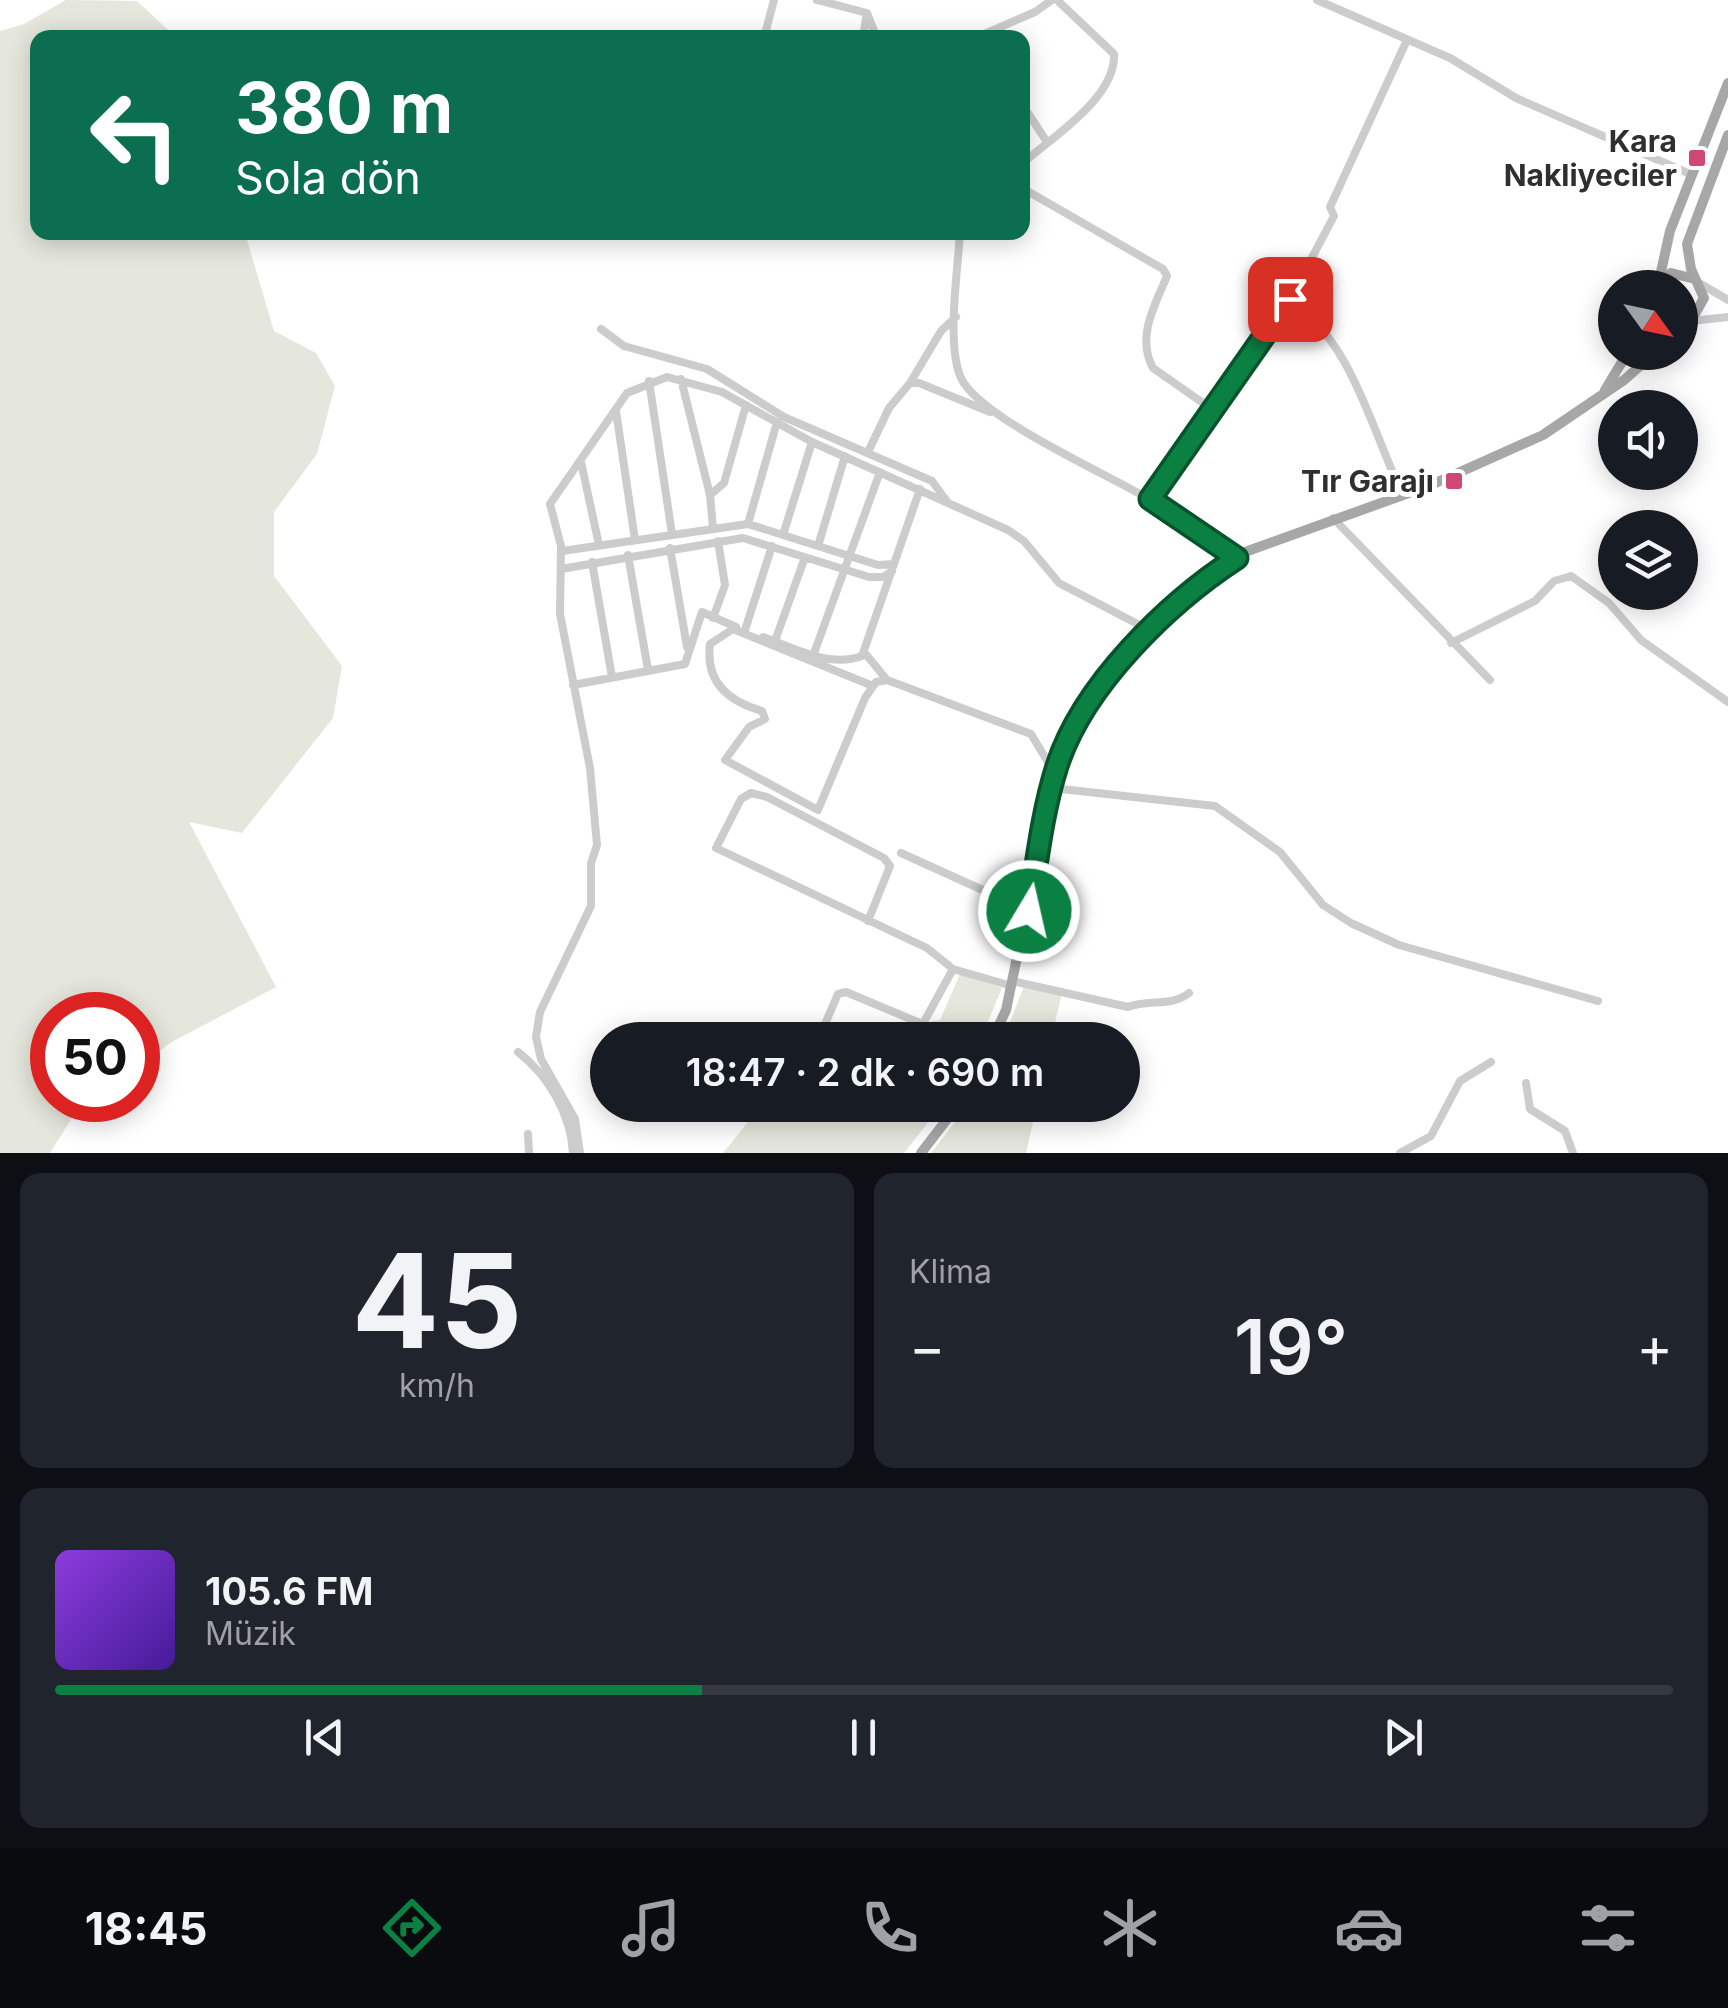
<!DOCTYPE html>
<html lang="tr">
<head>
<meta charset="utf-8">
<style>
	:root { --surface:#171b24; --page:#20242c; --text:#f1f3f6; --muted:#9ea1a6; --line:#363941; --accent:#0b8043 }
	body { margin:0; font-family:Inter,sans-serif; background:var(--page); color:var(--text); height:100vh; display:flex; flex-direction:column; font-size:38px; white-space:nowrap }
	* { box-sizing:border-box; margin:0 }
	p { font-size:32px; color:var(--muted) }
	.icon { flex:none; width:55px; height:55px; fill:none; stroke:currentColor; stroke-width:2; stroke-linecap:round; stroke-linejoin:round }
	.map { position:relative; height:1153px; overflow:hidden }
	.sheet { display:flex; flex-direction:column; gap:20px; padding:20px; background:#0d0f14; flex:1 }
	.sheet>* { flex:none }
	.top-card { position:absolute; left:30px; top:30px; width:1000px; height:210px; border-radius:20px; box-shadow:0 5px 25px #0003; background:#0b6e4f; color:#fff; overflow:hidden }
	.needle { width:65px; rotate:123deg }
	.buttons { position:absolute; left:1598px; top:270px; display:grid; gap:20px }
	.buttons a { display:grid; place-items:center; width:100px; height:100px; border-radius:50%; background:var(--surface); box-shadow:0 5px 25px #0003; font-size:50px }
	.speed { position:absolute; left:30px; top:992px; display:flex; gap:20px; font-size:50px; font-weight:700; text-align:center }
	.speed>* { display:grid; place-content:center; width:130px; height:130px; border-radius:50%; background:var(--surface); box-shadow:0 5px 25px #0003; line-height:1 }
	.speed .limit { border:15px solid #d22; background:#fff; color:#111 }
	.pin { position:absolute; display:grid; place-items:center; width:85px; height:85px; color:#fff; margin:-42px; border-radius:20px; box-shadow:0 5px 15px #0006 }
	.me { position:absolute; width:110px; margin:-55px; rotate:9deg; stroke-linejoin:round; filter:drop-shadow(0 0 8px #0008) }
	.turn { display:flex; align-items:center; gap:35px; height:210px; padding:0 40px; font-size:45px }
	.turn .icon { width:130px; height:130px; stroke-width:2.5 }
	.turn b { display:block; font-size:70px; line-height:85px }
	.big { font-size:75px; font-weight:600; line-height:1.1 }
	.sheet .widget { flex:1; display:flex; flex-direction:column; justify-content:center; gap:15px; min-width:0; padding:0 35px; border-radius:20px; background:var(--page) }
	.sheet .dial { align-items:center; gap:0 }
	.dial b { font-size:130px; line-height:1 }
	.song { display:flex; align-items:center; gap:30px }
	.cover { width:120px; height:120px; border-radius:15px; background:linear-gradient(135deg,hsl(270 70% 55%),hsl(260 70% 35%)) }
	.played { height:10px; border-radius:5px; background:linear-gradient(90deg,var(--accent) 40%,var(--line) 40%) }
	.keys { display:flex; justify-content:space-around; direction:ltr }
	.heat { display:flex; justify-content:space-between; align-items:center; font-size:55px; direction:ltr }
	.sheet .tiles { flex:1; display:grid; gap:20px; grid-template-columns:1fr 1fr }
	.widget:last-child { grid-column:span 2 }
	.trip { position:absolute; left:590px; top:1022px; width:550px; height:100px; border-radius:50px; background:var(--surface); box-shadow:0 5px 25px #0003; font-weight:600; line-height:100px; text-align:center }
	.menu { display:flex; height:160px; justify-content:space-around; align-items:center; background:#090b0e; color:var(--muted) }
	.menu .icon { width:70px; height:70px }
	.menu .active { color:var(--accent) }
	.menu b { font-size:45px; color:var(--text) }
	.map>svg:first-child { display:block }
	.green { fill:#e5e7dc }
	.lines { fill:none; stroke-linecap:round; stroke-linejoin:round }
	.minor { stroke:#ccc; stroke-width:8 }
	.major { stroke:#a7a7a7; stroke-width:10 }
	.route-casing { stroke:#07532c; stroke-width:25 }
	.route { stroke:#0b8043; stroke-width:18 }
	.poi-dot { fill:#cf4773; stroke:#fff; stroke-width:4 }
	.labels { text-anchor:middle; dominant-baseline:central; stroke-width:10; stroke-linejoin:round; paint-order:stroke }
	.poi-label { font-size:30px; font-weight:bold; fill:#2f2f2f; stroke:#fff; text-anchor:end }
</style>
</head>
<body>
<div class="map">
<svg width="1728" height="1153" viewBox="0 0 1728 1153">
	<rect width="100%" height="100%" fill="#fff"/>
	<!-- green -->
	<path class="green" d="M66 0 137 1 176 37 38 38V232L245 233 274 331 316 353 335 386 317 454 274 512V576L342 666 333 718 242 833 189 822 276 987 170 1043 138 1068V1015H52V1100H95L72 1118 50 1153H0V31L24 24Z
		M960 974 1002 988 980 1040H920L931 1021 940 1020Z
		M1025 984 1062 993 1051 1040H1003Z
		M762 1105H942L904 1153H723Z
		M968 1105H1037L1026 1153H931Z"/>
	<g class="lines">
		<!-- minor -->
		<path class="minor" d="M817 0 867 13 877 38
			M1317 0 1450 58 1516 98 1690 174
			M764 38 774 0
			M863 38 866 18
			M975 38 1035 12 1052 0
			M1022 104 1047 142
			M1022 164C1052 137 1116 98 1114 54L1057 0
			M1022 188 1163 269 1167 276C1155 305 1136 337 1153 368L1213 410
			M960 232C958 270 946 345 961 378 980 418 1105 473 1147 498 1178 516 1207 538 1237 558
			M1701 284 1728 300
			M1290 299 1334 216 1330 207 1407 40
			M1691 321 1728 317
			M601 329 624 346 707 369 784 417 932 481 946 500
			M681 379 710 495 713 528
			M649 381 672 534
			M910 383 941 331 956 317
			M616 411 635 540
			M868 452 889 408 910 383H919L990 412
			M581 462 599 545
			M710 495 724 483 746 405
			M1150 499 1290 299C1347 340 1366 410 1393 473L1401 484 1415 491
			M1333 518 1490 680
			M748 524 777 422
			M783 535 812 442
			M818 546 845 456
			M670 548 687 647
			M562 551 748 524 878 565 894 564
			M628 555 648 670
			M592 562 612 677
			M561 569 743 538 869 577H883L892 571
			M713 618 725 585 718 541
			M745 630 772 546
			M763 637C794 648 829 668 862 656L920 489
			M775 641 805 557
			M1451 643 1535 601 1554 581 1571 576 1609 603 1641 640 1728 702
			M864 652 887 680
			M813 656 880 472
			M573 685 685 664 702 612 736 627
			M873 686 733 629 710 644C705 681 727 701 762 711L765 719 749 727 725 760 818 810 865 698 876 682 887 680 1031 734 1055 774
			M1052 788 1215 806 1280 852 1323 905 1351 923 1399 945 1598 1001
			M901 853 1029 911
			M868 921 890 866 884 858 767 797 751 793 741 799 716 848 927 948 953 969 1012 986
			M1012 981 1128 1007C1149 999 1172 1007 1189 993
			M818 1040 838 994 846 992 920 1023
			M914 1040 953 969
			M518 1052C548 1075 571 1114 573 1153
			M1526 1083 1530 1109 1565 1131 1573 1153
			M528 1134 529 1153
			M580 1153 575 1119 541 1059 536 1037 540 1012 591 906V863L597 845 590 768 560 614 561 546 550 504 627 393 667 377 722 392 812 442 1008 530 1024 541 1059 583 1149 630
			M1400 1153 1431 1136 1460 1081 1491 1062"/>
		<!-- major -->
		<path class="major" d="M1659 281 1670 231 1728 83
			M1656 288 1671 273 1695 279
			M1680 325 1691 321 1704 298 1691 269 1687 244 1728 135
			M1605 390 1628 352
			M992 1040 1006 1010 1058 761 1087 708 1134 645 1199 583 1245 552 1431 485 1543 435 1624 380 1656 352
			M921 1153 958 1105"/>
	</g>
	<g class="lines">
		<defs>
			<path id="route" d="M1029 911C1037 862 1042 813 1057 766 1083 685 1168 603 1237 558L1150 499 1290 299"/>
		</defs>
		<!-- route casing -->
		<use href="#route" class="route-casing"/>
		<!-- route -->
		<use href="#route" class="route"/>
	</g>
	<!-- markers -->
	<g class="poi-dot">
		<rect x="1687" y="148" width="20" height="20" rx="5"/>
		<rect x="1444" y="471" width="20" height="20" rx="5"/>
	</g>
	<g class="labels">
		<!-- poi labels -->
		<g class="poi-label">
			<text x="1677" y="141">Kara<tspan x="1677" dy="34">Nakliyeciler</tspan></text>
			<text x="1434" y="481">Tır Garajı</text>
		</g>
	</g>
</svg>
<div class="buttons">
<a><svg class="needle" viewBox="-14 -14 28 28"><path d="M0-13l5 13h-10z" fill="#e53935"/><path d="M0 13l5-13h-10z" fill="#9ea1a6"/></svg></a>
<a><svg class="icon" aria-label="sound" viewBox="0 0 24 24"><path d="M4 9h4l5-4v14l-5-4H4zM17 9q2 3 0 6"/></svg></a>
<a><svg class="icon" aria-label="layers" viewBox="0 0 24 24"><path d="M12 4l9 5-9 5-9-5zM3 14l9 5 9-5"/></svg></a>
</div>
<div class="speed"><div class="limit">50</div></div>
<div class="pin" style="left:1290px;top:299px;background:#d93025"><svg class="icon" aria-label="arrive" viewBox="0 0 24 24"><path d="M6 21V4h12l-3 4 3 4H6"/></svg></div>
<svg class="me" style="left:1029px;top:911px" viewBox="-20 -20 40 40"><circle r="17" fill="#0b8043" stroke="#fff" stroke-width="3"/><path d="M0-11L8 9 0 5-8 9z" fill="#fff"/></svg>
<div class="trip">18:47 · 2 dk · 690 m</div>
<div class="top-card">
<div class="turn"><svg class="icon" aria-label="left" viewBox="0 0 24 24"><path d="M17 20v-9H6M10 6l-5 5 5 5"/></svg><div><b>380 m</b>Sola dön</div></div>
</div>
</div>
<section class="sheet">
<div class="tiles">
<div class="widget dial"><b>45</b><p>km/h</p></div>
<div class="widget"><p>Klima</p>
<div class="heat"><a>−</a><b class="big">19°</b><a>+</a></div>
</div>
<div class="widget">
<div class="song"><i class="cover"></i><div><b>105.6 FM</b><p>Müzik</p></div></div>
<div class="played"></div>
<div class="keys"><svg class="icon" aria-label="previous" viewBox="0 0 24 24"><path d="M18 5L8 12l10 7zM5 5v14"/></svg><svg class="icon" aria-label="pause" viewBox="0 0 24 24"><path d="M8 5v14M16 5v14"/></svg><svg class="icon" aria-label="next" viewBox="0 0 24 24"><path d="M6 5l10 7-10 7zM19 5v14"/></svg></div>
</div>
</div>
</section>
<nav class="menu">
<b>18:45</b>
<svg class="icon active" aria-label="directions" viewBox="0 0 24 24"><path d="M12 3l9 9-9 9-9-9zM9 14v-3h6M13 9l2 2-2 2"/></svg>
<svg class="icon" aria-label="music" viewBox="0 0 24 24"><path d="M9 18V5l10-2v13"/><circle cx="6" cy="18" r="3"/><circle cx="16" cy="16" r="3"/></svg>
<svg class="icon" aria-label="phone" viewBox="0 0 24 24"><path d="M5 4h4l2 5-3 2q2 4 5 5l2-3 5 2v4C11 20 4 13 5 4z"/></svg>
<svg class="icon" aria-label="climate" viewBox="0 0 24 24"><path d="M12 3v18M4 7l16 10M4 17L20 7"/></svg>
<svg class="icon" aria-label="car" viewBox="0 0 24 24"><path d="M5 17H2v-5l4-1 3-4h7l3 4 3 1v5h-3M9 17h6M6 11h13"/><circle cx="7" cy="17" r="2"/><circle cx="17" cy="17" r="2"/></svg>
<svg class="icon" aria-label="filters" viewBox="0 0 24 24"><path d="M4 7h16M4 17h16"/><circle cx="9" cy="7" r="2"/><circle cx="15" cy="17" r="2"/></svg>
</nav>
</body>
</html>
